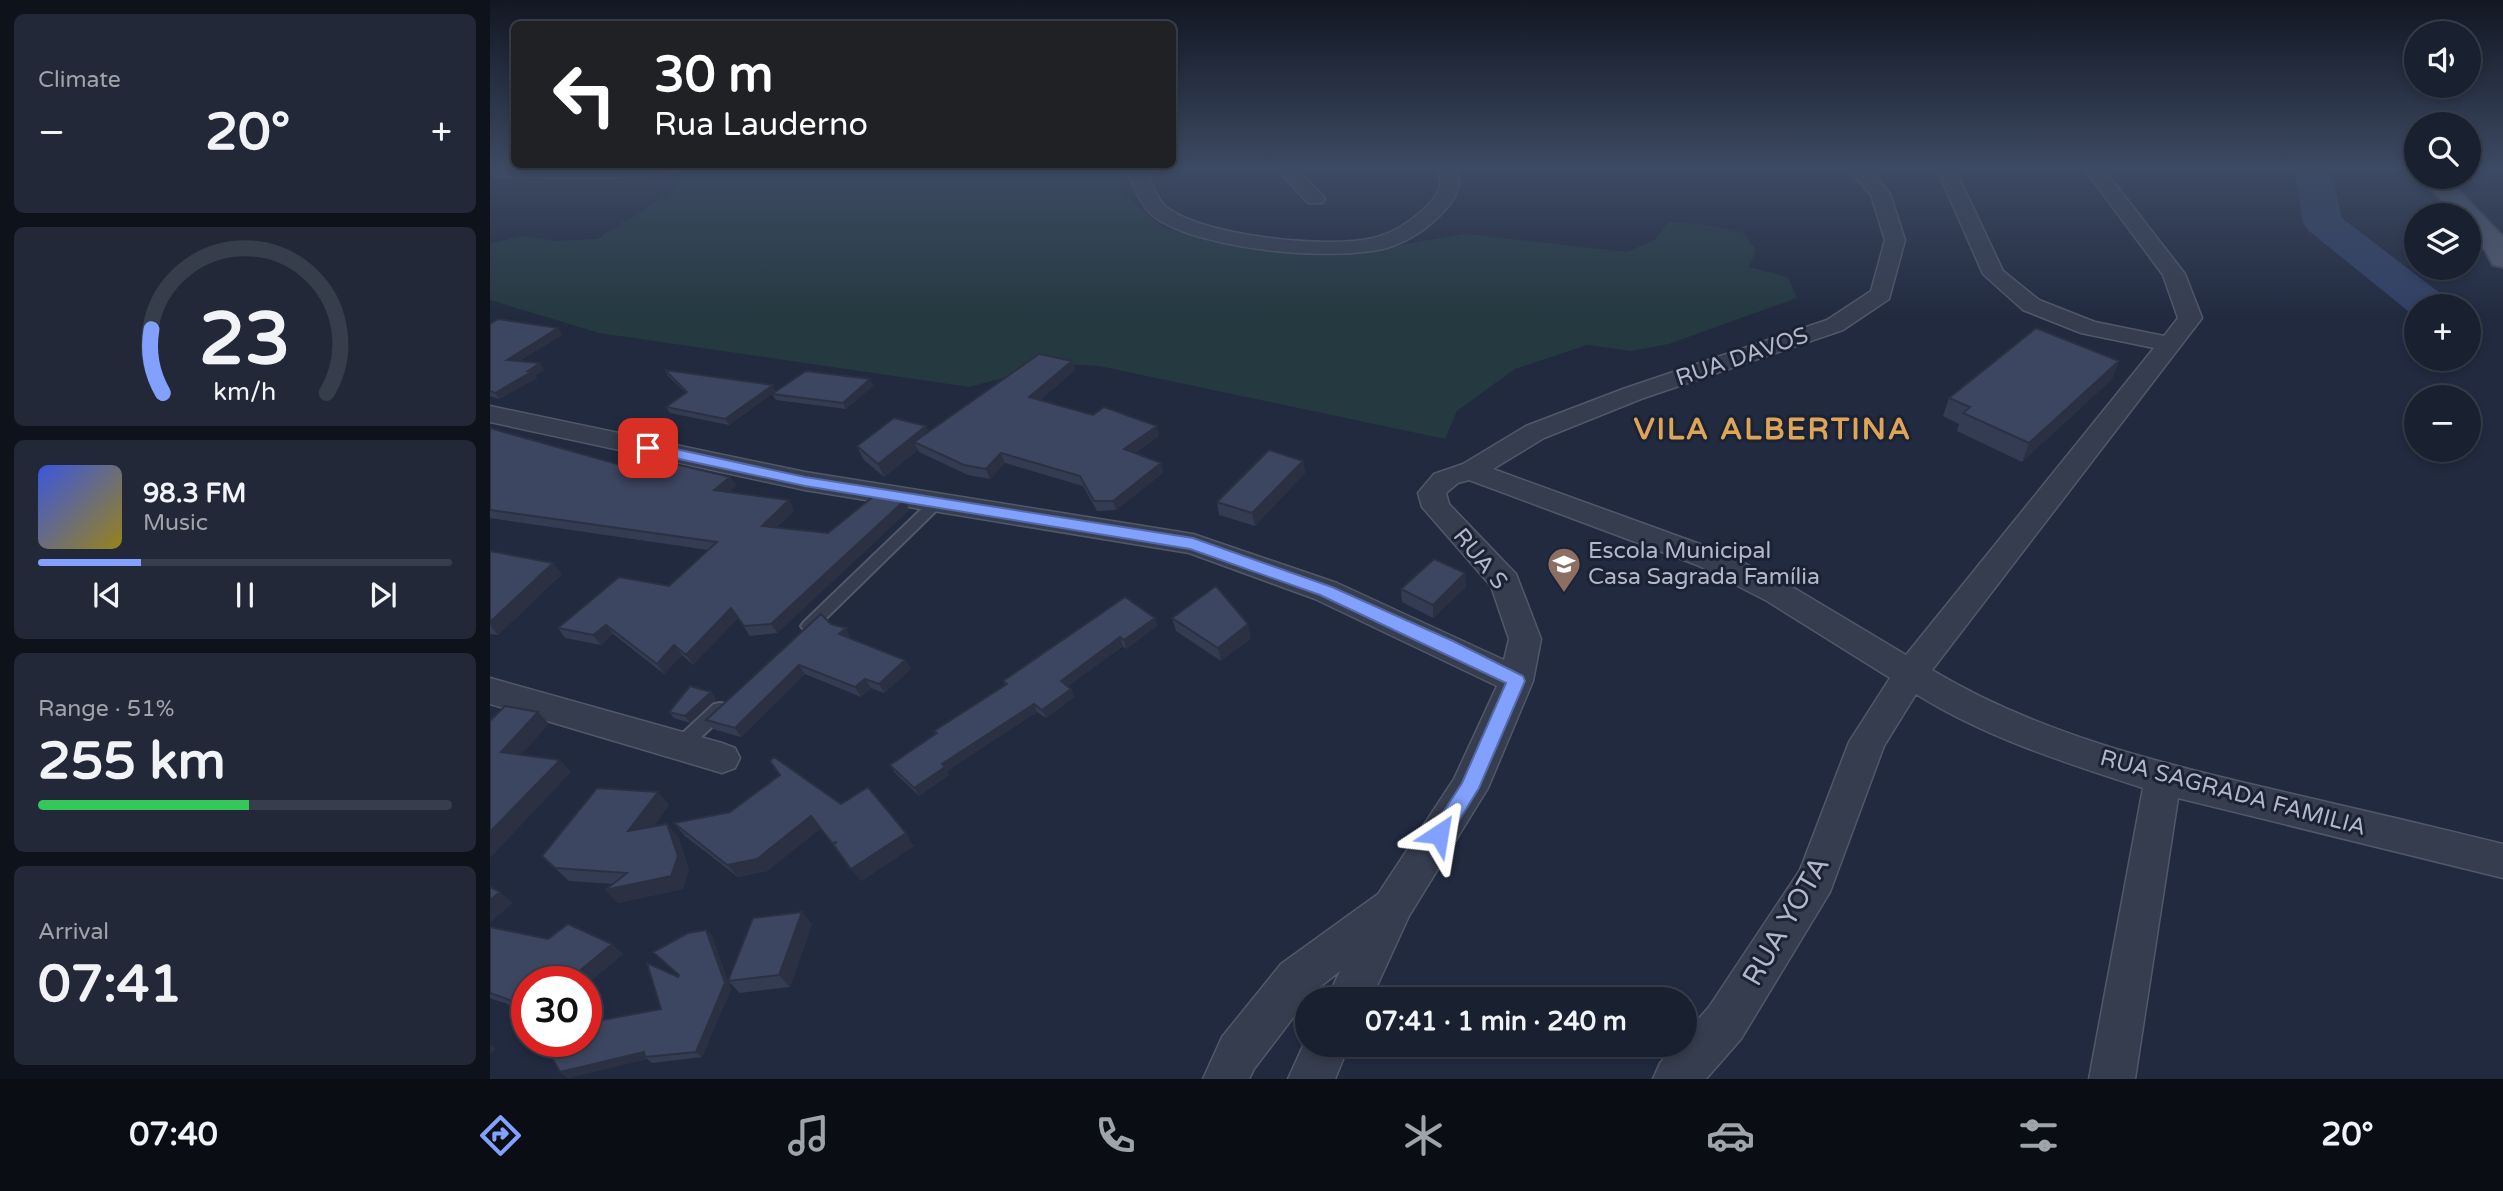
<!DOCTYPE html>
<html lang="en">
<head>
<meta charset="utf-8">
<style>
	:root { --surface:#19202f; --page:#222837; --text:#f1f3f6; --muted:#9fa3aa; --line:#373e4b; --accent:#82a1ff }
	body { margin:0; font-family:"Varela Round",sans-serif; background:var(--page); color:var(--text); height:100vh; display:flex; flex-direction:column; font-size:26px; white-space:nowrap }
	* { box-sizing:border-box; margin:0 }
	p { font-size:23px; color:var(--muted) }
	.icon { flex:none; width:38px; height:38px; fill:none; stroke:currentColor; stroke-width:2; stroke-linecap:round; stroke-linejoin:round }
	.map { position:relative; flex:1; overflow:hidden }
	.panel { display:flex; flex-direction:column; gap:14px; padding:14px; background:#0e121a; width:490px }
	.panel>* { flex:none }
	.guide { position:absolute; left:21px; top:21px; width:665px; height:147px; border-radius:10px; box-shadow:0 4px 10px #0003,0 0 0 2px var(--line); background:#202124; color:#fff; overflow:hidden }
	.tools { position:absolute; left:1914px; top:21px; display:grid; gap:14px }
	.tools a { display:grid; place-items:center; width:77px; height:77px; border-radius:50%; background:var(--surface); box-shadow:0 4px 10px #0003,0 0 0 2px var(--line); font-size:35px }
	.speed { position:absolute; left:21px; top:966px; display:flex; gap:14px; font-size:35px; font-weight:700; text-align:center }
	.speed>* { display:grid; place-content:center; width:91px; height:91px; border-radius:50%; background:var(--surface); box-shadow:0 4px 10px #0003,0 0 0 2px var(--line); line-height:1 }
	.speed .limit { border:10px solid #d22; background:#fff; color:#111 }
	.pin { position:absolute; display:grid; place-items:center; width:60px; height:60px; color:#fff; margin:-30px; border-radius:14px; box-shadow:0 4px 10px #0006 }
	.me { position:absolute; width:77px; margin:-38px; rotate:33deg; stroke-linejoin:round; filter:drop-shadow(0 0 5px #0008) }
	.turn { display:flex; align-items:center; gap:24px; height:147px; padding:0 28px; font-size:32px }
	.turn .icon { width:91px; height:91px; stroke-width:2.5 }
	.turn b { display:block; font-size:49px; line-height:60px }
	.big { font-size:52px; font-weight:700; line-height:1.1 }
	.panel .tile { flex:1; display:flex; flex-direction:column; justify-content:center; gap:10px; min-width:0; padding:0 24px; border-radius:10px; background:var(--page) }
	.panel .dial { align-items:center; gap:0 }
	.dial svg { height:182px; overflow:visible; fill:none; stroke:var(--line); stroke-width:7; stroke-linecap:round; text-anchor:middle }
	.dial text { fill:var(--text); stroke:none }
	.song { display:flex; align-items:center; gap:21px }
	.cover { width:84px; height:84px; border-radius:10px; background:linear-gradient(135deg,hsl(230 70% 55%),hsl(50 70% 35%)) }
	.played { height:7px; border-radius:4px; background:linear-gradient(90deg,var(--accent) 25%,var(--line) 25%) }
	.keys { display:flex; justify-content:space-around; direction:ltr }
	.heat { display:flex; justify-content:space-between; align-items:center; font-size:38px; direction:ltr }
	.charge { height:10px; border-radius:5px; background:linear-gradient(90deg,#34c759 51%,var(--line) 0) }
	.trip { position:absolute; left:805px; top:987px; width:402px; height:70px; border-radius:35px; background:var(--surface); box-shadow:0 4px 10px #0003,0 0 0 2px var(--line); font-weight:700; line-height:70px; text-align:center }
	.tab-bar { display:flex; height:112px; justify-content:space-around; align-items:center; background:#0a0d13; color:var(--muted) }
	.tab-bar .icon { width:49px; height:49px }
	.tab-bar .current { color:var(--accent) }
	.tab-bar b { font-size:32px; color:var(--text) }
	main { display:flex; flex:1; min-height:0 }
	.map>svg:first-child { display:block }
	.green { fill:#243940 }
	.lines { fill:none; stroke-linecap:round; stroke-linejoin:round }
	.river { fill:#324066; fill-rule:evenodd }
	.service-casing { stroke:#51586a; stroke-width:4 }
	.minor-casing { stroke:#51586a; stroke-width:3 }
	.primary-casing { stroke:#3f4658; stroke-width:4 }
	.service { fill:#363d4f; fill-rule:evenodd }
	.minor { fill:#363d4f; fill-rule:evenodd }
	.primary { fill:#545b6f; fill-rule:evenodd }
	.wall { fill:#343c53 }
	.shaded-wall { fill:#2b3143 }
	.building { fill:#3d4660; stroke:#2b3143; stroke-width:2 }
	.route { fill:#82a1ff; stroke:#5469a6; stroke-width:2 }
	.labels { text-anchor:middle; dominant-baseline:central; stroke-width:6; stroke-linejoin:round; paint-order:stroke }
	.street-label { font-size:23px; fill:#b2b8ca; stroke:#1b2234 }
	.poi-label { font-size:23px; fill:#b2b8ca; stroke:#1b2234; text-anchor:start }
	.near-street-label { font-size:28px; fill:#b2b8ca; stroke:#1b2234 }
	.district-label { font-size:30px; font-weight:bold; letter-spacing:2px; fill:#dea559; stroke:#1b2234 }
</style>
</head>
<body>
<main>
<section class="panel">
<div class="tile"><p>Climate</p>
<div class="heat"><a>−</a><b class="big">20°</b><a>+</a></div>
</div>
<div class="tile dial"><svg viewBox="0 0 100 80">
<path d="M14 69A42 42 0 1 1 86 69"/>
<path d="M14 69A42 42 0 0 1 9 41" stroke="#82a1ff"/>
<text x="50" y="56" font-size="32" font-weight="700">23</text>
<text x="50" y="72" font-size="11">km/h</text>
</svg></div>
<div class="tile">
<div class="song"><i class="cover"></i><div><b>98.3 FM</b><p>Music</p></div></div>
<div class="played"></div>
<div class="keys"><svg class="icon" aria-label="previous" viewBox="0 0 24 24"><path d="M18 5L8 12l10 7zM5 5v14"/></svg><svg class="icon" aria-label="pause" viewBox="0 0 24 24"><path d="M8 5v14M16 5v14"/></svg><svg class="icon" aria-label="next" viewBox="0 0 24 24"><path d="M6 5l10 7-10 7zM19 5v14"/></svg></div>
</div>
<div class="tile"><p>Range · 51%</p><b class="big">255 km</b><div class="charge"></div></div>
<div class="tile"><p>Arrival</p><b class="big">07:41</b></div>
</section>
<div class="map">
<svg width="2013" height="1079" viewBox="0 0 2013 1079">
	<rect width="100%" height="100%" fill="#212a3f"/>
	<!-- green -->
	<path class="green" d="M164 167H636L628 189 672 227 721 241 798 251 855 254 976 234 1137 252 1165 240 1178 222 1215 225 1252 232 1266 250 1259 267 1298 277 1307 298 1179 344 1141 351 1097 345 1025 369 967 411 955 439 609 366 568 364 479 387 109 333 0 300V244L34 236 67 241 107 239 187 189 192 174Z"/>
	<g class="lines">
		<!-- river -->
		<path class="river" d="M1804 167H1840L1852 218 1955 297 1961 306H1927V316L1923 315 1819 231 1813 223Z"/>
		<defs>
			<path id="service" d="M447 498 452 499 454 502 452 505 324 630H314L311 626 314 622 442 499Z
				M230 703 236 704 238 709 236 714 196 751 190 753 184 751 182 746 184 741 224 704Z"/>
			<path id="minor" d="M0 167H189C175 183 29 176 0 176Z
				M636 167H654C661 180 666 200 679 209 717 236 837 249 883 238 904 233 923 220 938 205 949 194 954 183 947 167H965C973 184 967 197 955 210 939 228 919 241 897 248 843 262 712 250 666 218 650 207 643 184 636 167Z
				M785 167H805L832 195 835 199 832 203H818Z
				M1357 167H1376L1400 194 1415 240 1399 299 1353 330 1151 399 1054 438 1003 469 1229 551 1299 585 1416 655 1664 348 1591 333 1533 310 1493 274 1446 167H1464L1513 271 1549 300 1605 322 1674 336 1688 318 1673 275 1593 167H1612L1695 274 1712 318 1442 670C1545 732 1664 762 1781 789 1858 807 1936 825 2013 844V878L1688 798 1645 1079H1599L1653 788C1576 763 1494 737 1426 694L1394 746 1340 892 1251 1039 1216 1079H1163L1170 1063 1186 1045H1195V1034L1219 1007 1310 870 1359 742 1400 678 1277 601 1207 565 979 480 968 483 956 493 959 504 1026 574 1051 639 1043 681 998 788 919 916 881 999H837L850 971 821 994 764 1069 759 1079H713L732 1037 791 964 888 894 964 779 1007 686 825 599 699 553 315 490 0 422V406L315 472 703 534 847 583 1014 660 1019 639 1001 586 932 507 928 493 944 474 973 464 1036 426 1133 389 1337 320 1381 291 1395 240 1381 195Z
				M0 678 232 743 245 748 250 758 245 768 232 773 0 704Z
				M817 1037V1045H859L845 1079H798Z"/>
			<path id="primary" d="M1931 177H1956L2013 237V267L2003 265 1995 250 1979 233V215H1964Z"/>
		</defs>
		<!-- service casing -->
		<use href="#service" class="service-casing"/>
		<!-- minor casing -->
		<use href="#minor" class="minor-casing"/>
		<!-- primary casing -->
		<use href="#primary" class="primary-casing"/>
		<!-- service -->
		<use href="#service" class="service"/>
		<!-- minor -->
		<use href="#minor" class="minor"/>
		<!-- primary -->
		<use href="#primary" class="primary"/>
	</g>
	<!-- wall -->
	<path class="wall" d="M0 324 68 328 72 335 29 361 54 370 45 375 47 378 9 399 0 396Z
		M582 361 585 370 550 400 669 436 645 453 671 463 673 473 626 510 607 511 593 486 515 463 500 479 478 475 429 452 428 450 394 477 373 459 367 446 436 426 438 432Z
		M1629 361 1622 379 1532 462 1467 431 1469 424 1453 416 1459 398Z
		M175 370 286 391 380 379 383 386 356 409 286 400 282 394 239 425 180 413 176 407 196 393 178 376Z
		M0 428 141 468 240 477 246 486 239 492 304 510 286 528 338 533 419 510 287 633 260 636 248 618 203 665 192 655 174 674 123 634 111 645 75 638 68 628 179 586 218 550 0 518Z
		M813 461 815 473 765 526 729 515 727 502Z
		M0 551 72 574 8 635 0 634Z
		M975 573 976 587 943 618 912 602 911 589Z
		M665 618 667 626 636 649 633 646 578 686 581 689 584 697 556 718 547 712 457 771 459 775 429 796 405 773 400 765 446 734 444 731 515 685 513 681Z
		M682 618 761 638 731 661 686 631Z
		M341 624 361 638 360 639 415 660 421 669 394 693 381 688 371 697 315 674 251 737 223 729 216 720Z
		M221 692 226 699 200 723 184 718 179 712Z
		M168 792 179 805 163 827 188 837 199 869 193 889 128 903 115 890 123 884 79 881 52 856Z
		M351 804 424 846 371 881 331 828 277 871 248 877 195 836 184 823Z
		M312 912 322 924 300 987 250 993 238 981 241 989 212 1057 162 1063 157 1059 78 1078 70 1072 171 1009 189 975 169 958 216 930 222 936 238 981Z
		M0 927 58 939 122 944 133 954 96 985V982H37V1011L0 998Z"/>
	<!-- shaded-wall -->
	<path class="shaded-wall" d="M68 328 72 335 21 366 17 360Z
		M582 361 585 370 542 406 539 397Z
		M1629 361 1622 379 1532 462 1539 443Z
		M50 363 54 370 45 375 47 378 9 399 5 393Z
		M380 379 383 386 356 409 353 403Z
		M283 385 286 391 239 425 235 419Z
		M436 426 441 439 424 442 428 450 394 477 388 464Z
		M667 426 669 436 637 459 634 449Z
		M511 453 515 463 500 479 496 469Z
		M813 461 815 473 765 526 762 513Z
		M671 463 673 473 626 510 623 501Z
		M240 477 246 486 230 499 224 490Z
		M299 500 304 510 277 536 272 526Z
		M415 500 419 510 287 633 281 624Z
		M63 563 72 574 8 635 0 625V622Z
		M975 573 976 587 943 618V605Z
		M241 608 248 618 203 665 196 655Z
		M665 618 667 626 636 649 634 640Z
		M758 624 761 638 731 661 728 648Z
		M116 625 123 634 111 645 103 635Z
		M356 628 361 638 355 644 349 634Z
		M630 637 633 646 574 689 571 681Z
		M184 645 192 655 174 674 167 664Z
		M415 660 421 669 394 693 389 684Z
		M309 665 315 674 251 737 245 728Z
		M375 679 381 688 371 697 365 687Z
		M581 689 584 697 556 718 552 710Z
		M221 692 226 699 200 723 195 716Z
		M544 704 547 712 457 771 459 775 429 796 424 788 452 764Z
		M48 712 59 724 23 764 11 752Z
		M70 760 81 772 0 858V832Z
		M168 792 179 805 150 844 138 831Z
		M321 816 331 828 277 871 248 877 237 865Z
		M177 824 188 837 199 869 193 889 128 903 115 890 181 876Z
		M416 833 424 846 371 881 361 869Z
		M10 892 23 903 0 923V900Z
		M312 912 322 924 300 987 289 975Z
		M216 930 222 936 241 989 212 1057 206 1052Z
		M122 944 133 954 96 985V982H76Z
		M0 1044 6 1048 0 1054Z
		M154 1052 155 1057 157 1059 78 1078 70 1072Z"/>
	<!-- building -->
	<path class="building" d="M8 319 68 328 17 360 50 363 38 371H43L5 393 0 391V324Z
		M1546 328 1629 361 1539 443 1473 413 1480 407 1459 398Z
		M549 354 582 361 539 397 603 415 614 407 667 426 634 449 671 463 623 501H604L590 476 511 453 496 469 474 465 424 442Z
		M175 370 283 385 235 419 176 407 197 392Z
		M316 371 380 379 353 403 282 394Z
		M404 418 436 426 388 464 367 446Z
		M0 428 141 468 156 457 240 477 224 490 299 500 272 526 338 533 385 495 415 500 281 624 254 626 241 608 196 655 184 645 167 664 116 625 103 635 68 628 129 577 179 586 227 542 0 510Z
		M779 450 813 461 762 513 727 502Z
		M0 551 63 563 0 622Z
		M944 559 975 573 943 605 911 589Z
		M726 586 758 624 728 648 682 618Z
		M635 597 665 618 634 640 630 637 571 681 581 689 552 710 544 704 452 764 455 767 424 788 400 765 447 733 444 731 517 684 513 681Z
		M331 614 341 624 356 628 349 634 415 660 389 684 375 679 365 687 309 665 245 728 216 720Z
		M200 686 221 692 195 716 179 712Z
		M15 706 48 712 11 752 70 760 0 832V721Z
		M284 757 351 804 378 787 416 833 361 869 343 844 347 842 342 843 321 816 267 859 237 865 184 823 240 812 290 775 280 761Z
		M107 788 168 792 138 831 177 824 188 856 181 876 115 890 137 873 65 868 52 856Z
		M0 887 10 892 0 900Z
		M312 912 289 975 238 981 263 918Z
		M78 924 122 944 76 982H37V1006L0 993V927L58 939Z
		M216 930 235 983 206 1052 155 1057 154 1052 70 1072 61 1056 72 1041H96V1023L171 1009 157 963 188 977 189 975 163 952 198 933Z"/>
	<!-- sky -->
	<linearGradient id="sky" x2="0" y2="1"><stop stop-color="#121723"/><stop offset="0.53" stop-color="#3d4a63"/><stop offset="1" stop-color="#3d4a63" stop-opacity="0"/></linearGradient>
	<rect width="2013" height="318" fill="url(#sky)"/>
	<!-- route -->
	<path class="route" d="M158 443 315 477 703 538 842 587 963 641 1033 676 1035 681 989 788 957 840 949 843 942 840 939 834 972 783 1016 683 830 595 700 549 315 486 152 451 150 448 152 445Z"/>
	<!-- icons -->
	<defs>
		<symbol id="school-pin" viewBox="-11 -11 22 30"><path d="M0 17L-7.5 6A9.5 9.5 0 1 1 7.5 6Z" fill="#8d6e63" stroke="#1b2234"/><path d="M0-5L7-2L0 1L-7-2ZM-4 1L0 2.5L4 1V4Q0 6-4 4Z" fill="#fff"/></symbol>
	</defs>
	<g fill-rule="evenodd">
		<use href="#school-pin" x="1055" y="545" width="38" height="52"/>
	</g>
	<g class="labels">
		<!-- street labels -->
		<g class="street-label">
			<text transform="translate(1252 357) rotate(-19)">RUA DAVOS</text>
			<text transform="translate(990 559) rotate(51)">RUA S</text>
			<text transform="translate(1743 793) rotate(15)">RUA SAGRADA FAMILIA</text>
		</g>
		<!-- poi labels -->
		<g class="poi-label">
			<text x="1098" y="551">Escola Municipal<tspan x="1098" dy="26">Casa Sagrada Família</tspan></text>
		</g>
		<!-- near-street labels -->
		<g class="near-street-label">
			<text transform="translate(1296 921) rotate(-60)">RUA YOTA</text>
		</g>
		<!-- district labels -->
		<g class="district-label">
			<text x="1283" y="429">VILA ALBERTINA</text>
		</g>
	</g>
</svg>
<div class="tools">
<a><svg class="icon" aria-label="sound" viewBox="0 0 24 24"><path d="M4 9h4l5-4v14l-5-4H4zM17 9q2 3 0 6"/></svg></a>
<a><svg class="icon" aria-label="search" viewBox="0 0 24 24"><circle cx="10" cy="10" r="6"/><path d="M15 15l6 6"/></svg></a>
<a><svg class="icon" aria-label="layers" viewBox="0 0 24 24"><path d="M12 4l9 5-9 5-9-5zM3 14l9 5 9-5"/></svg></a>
<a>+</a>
<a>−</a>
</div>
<div class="speed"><div class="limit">30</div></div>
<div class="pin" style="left:158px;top:448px;background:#d93025"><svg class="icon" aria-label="arrive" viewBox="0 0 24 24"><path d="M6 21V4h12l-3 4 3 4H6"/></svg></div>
<svg class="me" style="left:949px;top:834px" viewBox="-20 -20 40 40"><path d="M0-17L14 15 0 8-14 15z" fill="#82a1ff" stroke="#fff" stroke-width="4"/></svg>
<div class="trip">07:41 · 1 min · 240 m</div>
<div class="guide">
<div class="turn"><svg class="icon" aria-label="left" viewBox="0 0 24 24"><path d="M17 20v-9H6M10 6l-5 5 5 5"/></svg><div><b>30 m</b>Rua Lauderno</div></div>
</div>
</div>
</main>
<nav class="tab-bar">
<b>07:40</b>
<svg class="icon current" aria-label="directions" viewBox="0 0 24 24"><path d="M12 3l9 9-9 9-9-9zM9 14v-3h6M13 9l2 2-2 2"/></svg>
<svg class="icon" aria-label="music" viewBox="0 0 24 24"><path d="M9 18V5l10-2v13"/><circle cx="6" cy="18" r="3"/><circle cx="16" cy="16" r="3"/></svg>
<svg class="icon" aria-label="phone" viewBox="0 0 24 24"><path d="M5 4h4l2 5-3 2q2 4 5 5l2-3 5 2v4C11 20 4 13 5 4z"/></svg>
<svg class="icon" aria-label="climate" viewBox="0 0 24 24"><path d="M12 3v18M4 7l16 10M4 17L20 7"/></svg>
<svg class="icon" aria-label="car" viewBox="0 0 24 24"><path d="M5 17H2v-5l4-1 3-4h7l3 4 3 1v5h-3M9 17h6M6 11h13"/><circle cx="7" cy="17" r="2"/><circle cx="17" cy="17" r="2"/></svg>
<svg class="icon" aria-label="filters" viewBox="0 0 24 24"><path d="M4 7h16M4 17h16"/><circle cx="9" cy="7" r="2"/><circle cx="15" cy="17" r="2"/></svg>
<b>20°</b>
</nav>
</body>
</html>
